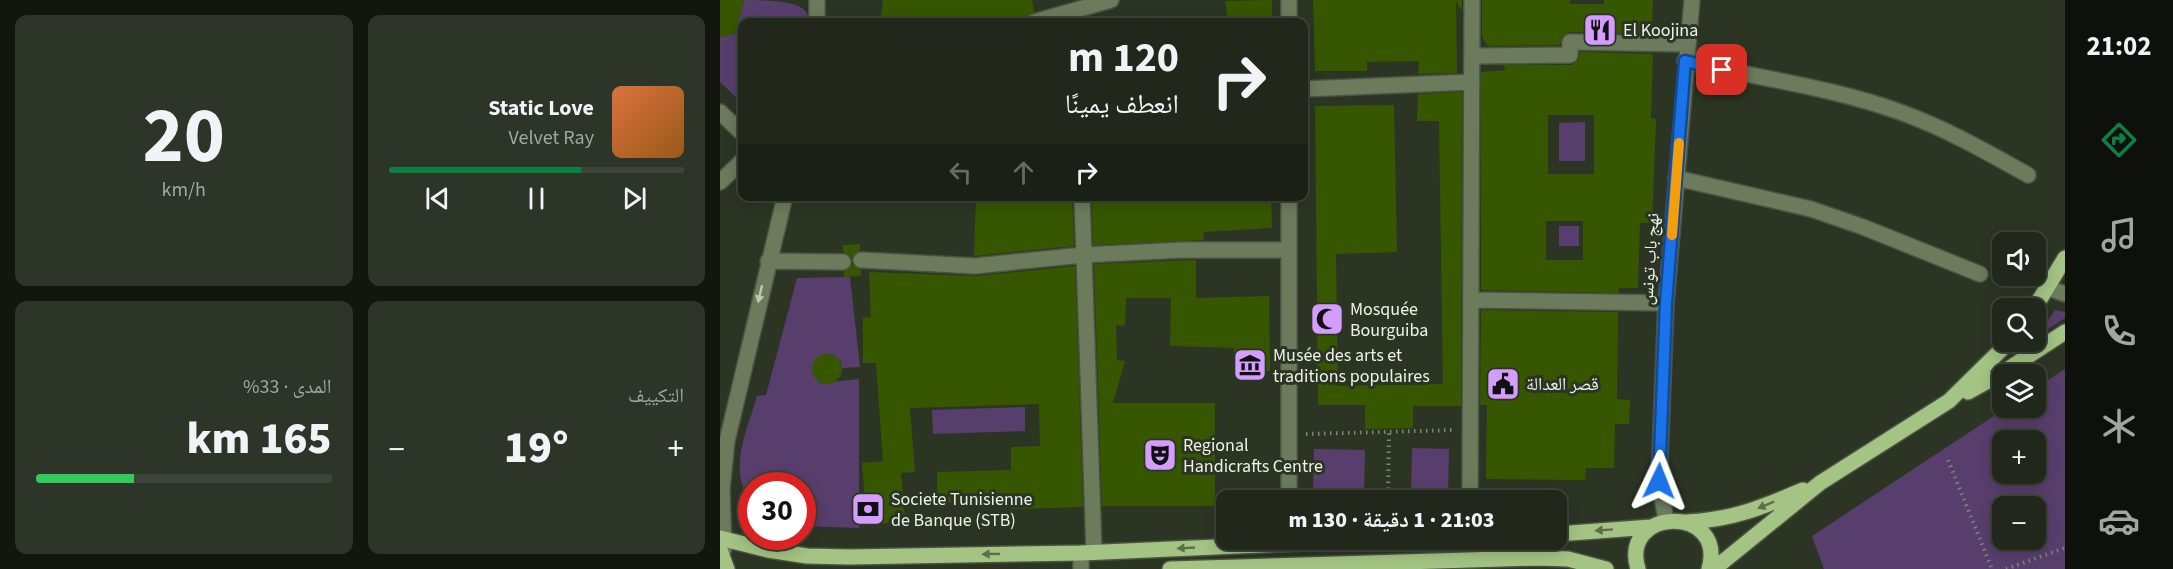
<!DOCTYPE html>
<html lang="ar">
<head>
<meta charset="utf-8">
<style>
	:root { --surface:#21281b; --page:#2d3428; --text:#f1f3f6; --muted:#a2a6a3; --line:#3e443a; --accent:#0b8043 }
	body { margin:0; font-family:"Source Sans 3","Noto Naskh Arabic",sans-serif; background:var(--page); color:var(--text); direction:rtl; height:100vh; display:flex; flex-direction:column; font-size:22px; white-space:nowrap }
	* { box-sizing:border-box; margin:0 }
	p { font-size:20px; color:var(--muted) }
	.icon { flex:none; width:33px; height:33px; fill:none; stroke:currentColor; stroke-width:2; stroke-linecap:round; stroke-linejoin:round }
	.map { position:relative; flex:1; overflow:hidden; direction:ltr }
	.drawer { display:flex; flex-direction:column; gap:15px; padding:15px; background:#12160f; width:720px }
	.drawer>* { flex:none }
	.banner { position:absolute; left:18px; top:18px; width:570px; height:183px; border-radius:12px; box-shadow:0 3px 15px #0003,0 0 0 2px var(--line); direction:rtl; background:#21281b; color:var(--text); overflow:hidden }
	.controls { position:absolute; left:1272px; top:232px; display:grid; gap:12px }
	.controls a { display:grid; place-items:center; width:54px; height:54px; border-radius:12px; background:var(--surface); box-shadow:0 3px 15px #0003,0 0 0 2px var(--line); font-size:30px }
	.speed { position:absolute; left:18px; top:472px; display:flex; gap:12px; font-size:30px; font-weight:700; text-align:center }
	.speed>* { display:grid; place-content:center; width:78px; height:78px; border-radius:50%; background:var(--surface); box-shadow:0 3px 15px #0003,0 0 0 2px var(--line); line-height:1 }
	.speed .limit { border:9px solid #d22; background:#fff; color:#111 }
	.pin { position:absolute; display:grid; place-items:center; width:51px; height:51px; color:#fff; margin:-26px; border-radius:12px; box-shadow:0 3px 9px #0006 }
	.me { position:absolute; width:66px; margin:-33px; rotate:2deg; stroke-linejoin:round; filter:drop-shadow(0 0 4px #0008) }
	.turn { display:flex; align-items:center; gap:21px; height:126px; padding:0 30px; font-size:27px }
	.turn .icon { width:78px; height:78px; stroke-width:2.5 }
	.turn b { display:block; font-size:42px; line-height:51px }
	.lanes { display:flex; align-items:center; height:57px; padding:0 30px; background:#0003; justify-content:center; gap:30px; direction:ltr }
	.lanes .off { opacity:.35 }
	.big { font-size:45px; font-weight:800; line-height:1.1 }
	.drawer .widget { flex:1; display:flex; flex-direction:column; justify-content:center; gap:9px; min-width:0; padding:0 21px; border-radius:12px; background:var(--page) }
	.drawer .dial { align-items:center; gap:0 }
	.dial b { font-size:78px; line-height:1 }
	.song { display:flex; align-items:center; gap:18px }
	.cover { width:72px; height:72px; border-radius:9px; background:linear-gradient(135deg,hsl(20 70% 55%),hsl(30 70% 35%)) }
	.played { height:6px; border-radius:3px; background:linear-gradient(90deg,var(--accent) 65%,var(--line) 65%) }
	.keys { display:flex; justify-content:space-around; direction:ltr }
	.heat { display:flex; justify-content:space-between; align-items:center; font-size:33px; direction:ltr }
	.charge { height:9px; border-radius:4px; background:linear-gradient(90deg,#34c759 33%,var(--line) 0) }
	.drawer .tiles { flex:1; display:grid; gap:15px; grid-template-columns:repeat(2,1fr) }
	.trip { position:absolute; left:496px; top:490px; width:351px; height:60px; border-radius:12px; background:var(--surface); box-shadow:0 3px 15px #0003,0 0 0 2px var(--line); font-weight:800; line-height:60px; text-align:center; direction:rtl }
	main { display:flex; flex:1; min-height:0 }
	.menu { display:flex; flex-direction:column; width:108px; justify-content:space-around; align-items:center; background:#0d100b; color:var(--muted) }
	.menu .icon { width:42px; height:42px }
	.menu .on { color:var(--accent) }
	.menu b { font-size:27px; color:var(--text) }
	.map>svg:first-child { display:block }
	.green { fill:#583e6d; fill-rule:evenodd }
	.building { fill:#365700; fill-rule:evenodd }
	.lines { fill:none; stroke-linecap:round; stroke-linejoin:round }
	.minor-casing { stroke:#4b5343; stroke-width:18 }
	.major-casing { stroke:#4b5343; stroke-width:18 }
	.path { stroke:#7d8577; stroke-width:4; stroke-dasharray:1.5 4.5; stroke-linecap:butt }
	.minor { stroke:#6b7b5c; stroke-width:15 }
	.major { stroke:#a3c483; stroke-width:15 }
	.oneway { fill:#bfc8b6 }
	.oneway2 { fill:#5c6e4a }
	.route-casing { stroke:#114b97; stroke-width:15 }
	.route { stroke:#1a73e8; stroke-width:10 }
	.slow { stroke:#f59e0b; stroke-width:10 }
	.labels { text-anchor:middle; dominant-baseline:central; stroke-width:6; stroke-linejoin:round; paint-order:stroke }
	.poi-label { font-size:18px; fill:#ecf2e7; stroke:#2c3524; text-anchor:start }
	.street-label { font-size:18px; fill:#ecf2e7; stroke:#2c3524 }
</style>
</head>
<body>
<main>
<nav class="menu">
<b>21:02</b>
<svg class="icon on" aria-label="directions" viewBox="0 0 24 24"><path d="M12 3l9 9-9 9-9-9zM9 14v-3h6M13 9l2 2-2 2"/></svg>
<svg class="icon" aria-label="music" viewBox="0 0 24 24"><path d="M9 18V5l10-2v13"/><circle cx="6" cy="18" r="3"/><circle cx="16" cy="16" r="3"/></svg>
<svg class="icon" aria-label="phone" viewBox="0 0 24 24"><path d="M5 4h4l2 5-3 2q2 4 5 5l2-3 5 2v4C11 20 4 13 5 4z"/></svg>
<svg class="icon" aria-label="climate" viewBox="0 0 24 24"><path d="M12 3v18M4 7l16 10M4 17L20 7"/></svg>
<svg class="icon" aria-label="car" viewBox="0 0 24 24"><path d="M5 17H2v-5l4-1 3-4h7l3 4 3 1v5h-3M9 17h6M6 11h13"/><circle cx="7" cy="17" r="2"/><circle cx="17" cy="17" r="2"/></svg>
</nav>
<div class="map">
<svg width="1345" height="569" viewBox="0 0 1345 569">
	<rect width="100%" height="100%" fill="#2c3524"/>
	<!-- green -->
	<path class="green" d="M24 0C43 0 96 0 87 22H22V103L0 82V37L15 34Z
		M865 122V161H839V123Z
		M839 226H859V246H839Z
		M130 277 140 367 122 368 121 361 112 354 101 355 93 364V374L100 383 139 379V528L83 526 82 486H32L31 502C7 469 27 432 37 396L46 395 77 278Z
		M1335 310 1345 312V318L1316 337Z
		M1345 369V569H1104L1092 536 1286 408H1316V388ZM1282 441H1316V474H1282ZM1282 507H1316V540H1282Z
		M305 407V431L213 434 212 410Z
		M692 448 729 449 728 496 691 495Z
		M594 449 645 450 644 497 593 496Z"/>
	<!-- building -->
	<path class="building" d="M0 0H24L15 34 0 37Z
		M163 0H312L314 12 300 22H160Z
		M552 0V22H508L505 1Z
		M593 0H742V11L736 2 737 73 698 74 699 61 647 62V71H595Z
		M762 0H850V4H884V0H933L932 34 850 32 842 37 840 45 768 46 762 37Z
		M860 52 933 54 931 118 936 119 932 223H920L918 288H899V293L761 290V72L786 70 783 65H851L858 60ZM828 115H874V174H828ZM826 221H863V260H826Z
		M742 92 741 406H693V428L645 429V405H598L595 106 674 105 677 252 616 254 618 386 723 384 719 121H697L698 94Z
		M256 196H352L354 246 254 256Z
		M372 196H551L552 228 483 232 484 240 373 245Z
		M140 244V250L132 258 123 252V245Z
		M476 260V298L549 296 550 371H514V348L450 346 451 298H406L405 326 396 325 397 360 405 361 393 403H495V506H382L374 264Z
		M132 264 141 270V276L124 277V272Z
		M355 266 363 507 292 509V502L217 503V472L291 470V447L320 446 319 404 190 408 195 472 181 473 185 521 147 525 142 463 163 461 156 363H143V318L151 317 149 272 256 276Z
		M761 310 898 312 897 399 910 400 909 424H895L894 468H866L865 480 766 479 767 405H760Z
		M92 369a15 15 0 1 1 30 0a15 15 0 1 1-30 0Z"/>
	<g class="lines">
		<defs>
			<path id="minor" d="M569 0V22
				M97 22V0
				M314 22 391 0
				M752 56 850 55V42L966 44
				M965 61C1037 78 1111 87 1180 112 1225 128 1267 152 1308 175
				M584 89 752 82
				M0 112 22 133
				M956 178 1091 209 1143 227 1260 274
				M0 182 22 161
				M362 196 374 552
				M141 260 255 266 363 255 462 250H569
				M48 261 123 262
				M1328 288 1345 294
				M751 300 946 303
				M569 501V196
				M750 501 752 0
				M946 520 939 481 946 303 972 0
				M4 549 2 489 7 441 65 196
				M361 569V553"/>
			<path id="major" d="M1314 309 1345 258
				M1248 392 1279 375 1345 332
				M967 522C1012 520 1043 507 1083 490
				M837 534 931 527
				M0 538 48 550 87 556 129 557 361 553 650 540
				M0 550 7 569
				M450 569 818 558 848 559 886 569
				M918 569C899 507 1007 504 989 569
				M994 569 1100 483 1229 401 1289 342"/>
		</defs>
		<!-- minor casing -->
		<use href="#minor" class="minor-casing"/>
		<!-- major casing -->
		<use href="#major" class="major-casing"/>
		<!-- path -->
		<path class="path" d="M586 434 734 430
			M1228 460 1272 569
			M22 500 32 514
			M668 501 669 433
			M1286 569 1345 548"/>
		<!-- minor -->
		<use href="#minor" class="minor"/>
		<!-- major -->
		<use href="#major" class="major"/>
	</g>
	<!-- one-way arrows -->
	<defs><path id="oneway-solid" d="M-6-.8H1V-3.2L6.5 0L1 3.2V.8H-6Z" transform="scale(1.5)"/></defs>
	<use class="oneway" href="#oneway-solid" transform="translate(40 294) rotate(103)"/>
	<g class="oneway2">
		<use href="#oneway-solid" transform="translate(1046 505) rotate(157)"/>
		<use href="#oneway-solid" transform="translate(884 530) rotate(176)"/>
		<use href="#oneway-solid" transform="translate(466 548) rotate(177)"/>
		<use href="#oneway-solid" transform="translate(271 554) rotate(179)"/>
	</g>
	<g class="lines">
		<defs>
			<path id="route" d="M939 481 946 303 965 61 1002 70"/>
		</defs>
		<!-- route casing -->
		<use href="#route" class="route-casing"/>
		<!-- route -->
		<use href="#route" class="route"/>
		<!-- slow -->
		<path class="slow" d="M952 235 959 143"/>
	</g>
	<!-- icons -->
	<defs>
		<symbol id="restaurant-square" viewBox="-11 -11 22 22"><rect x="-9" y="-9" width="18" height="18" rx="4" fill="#d39cfd" stroke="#2c3524"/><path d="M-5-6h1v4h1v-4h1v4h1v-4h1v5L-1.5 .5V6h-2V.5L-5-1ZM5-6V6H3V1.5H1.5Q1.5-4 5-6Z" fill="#111"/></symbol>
		<symbol id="mosque-square" viewBox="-11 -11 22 22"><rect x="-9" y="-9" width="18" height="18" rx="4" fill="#d39cfd" stroke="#2c3524"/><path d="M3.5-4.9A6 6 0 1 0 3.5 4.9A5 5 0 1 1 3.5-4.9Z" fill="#111"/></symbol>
		<symbol id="museum-square" viewBox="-11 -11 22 22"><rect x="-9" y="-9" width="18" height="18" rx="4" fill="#d39cfd" stroke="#2c3524"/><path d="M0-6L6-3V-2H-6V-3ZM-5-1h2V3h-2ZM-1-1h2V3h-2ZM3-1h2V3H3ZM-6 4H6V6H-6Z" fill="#111"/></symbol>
		<symbol id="civic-square" viewBox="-11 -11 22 22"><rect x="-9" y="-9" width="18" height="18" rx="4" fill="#d39cfd" stroke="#2c3524"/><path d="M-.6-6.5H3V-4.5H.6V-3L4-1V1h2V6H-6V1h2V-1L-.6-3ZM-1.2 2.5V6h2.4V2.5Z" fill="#111"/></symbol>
		<symbol id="theatre-square" viewBox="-11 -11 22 22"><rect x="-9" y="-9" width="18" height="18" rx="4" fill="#d39cfd" stroke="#2c3524"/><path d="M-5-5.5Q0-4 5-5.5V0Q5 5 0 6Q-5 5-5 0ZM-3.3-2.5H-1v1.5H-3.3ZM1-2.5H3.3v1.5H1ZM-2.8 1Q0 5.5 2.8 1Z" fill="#111"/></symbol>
		<symbol id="bank-square" viewBox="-11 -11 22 22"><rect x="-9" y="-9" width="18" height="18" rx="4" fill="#d39cfd" stroke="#2c3524"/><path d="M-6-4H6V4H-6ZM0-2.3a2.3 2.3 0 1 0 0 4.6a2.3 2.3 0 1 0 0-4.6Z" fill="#111"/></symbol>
	</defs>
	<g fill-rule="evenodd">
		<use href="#restaurant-square" x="861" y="11" width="38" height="38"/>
		<use href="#mosque-square" x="588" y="300" width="38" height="38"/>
		<use href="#museum-square" x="511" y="346" width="38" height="38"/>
		<use href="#civic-square" x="764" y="365" width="38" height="38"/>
		<use href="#theatre-square" x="421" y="436" width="38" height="38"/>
		<use href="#bank-square" x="129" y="490" width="38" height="38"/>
	</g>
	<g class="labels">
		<!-- poi labels -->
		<g class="poi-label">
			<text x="903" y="30">El Koojina</text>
			<text x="630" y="309">Mosquée<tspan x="630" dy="21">Bourguiba</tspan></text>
			<text x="553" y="355">Musée des arts et<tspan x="553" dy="21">traditions populaires</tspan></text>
			<text x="806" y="384">قصر العدالة</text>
			<text x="463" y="445">Regional<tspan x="463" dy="21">Handicrafts Centre</tspan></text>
			<text x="171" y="499">Societe Tunisienne<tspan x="171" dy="21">de Banque (STB)</tspan></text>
		</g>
		<!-- street labels -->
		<g class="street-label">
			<text transform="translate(930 259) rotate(-86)">نهج باب تونس</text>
		</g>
	</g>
</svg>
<div class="controls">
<a><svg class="icon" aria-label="sound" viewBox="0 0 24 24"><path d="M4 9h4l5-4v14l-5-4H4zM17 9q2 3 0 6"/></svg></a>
<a><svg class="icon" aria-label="search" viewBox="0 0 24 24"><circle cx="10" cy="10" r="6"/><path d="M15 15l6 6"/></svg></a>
<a><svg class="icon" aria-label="layers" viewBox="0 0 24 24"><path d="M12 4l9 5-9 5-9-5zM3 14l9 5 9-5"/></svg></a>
<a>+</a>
<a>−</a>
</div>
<div class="speed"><div class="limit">30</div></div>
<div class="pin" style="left:1002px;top:70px;background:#d93025"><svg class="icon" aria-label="arrive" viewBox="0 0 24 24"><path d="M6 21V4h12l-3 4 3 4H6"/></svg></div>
<svg class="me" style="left:939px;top:481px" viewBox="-20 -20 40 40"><path d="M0-17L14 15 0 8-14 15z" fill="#1a73e8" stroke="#fff" stroke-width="4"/></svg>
<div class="trip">21:03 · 1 دقيقة · 130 m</div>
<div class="banner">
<div class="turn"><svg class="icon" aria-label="right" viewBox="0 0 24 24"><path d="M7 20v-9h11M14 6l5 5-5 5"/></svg><div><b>120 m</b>انعطف يمينًا</div></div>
<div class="lanes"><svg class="icon off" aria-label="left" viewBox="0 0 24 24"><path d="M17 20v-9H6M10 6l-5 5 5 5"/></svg><svg class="icon off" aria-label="ahead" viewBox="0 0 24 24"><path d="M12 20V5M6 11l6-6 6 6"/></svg><svg class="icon" aria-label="right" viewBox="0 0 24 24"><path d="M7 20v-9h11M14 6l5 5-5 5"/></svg></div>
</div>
</div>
<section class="drawer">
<div class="tiles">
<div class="widget">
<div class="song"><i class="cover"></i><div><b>Static Love</b><p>Velvet Ray</p></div></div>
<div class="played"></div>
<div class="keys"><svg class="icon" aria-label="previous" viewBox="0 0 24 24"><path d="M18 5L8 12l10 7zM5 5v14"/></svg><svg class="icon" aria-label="pause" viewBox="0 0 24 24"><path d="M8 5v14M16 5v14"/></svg><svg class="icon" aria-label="next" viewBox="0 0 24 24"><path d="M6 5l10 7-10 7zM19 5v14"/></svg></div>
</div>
<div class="widget dial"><b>20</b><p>km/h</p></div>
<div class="widget"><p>التكييف</p>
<div class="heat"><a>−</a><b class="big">19°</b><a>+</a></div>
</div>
<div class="widget"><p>المدى · 33%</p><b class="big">165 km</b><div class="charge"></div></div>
</div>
</section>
</main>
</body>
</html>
